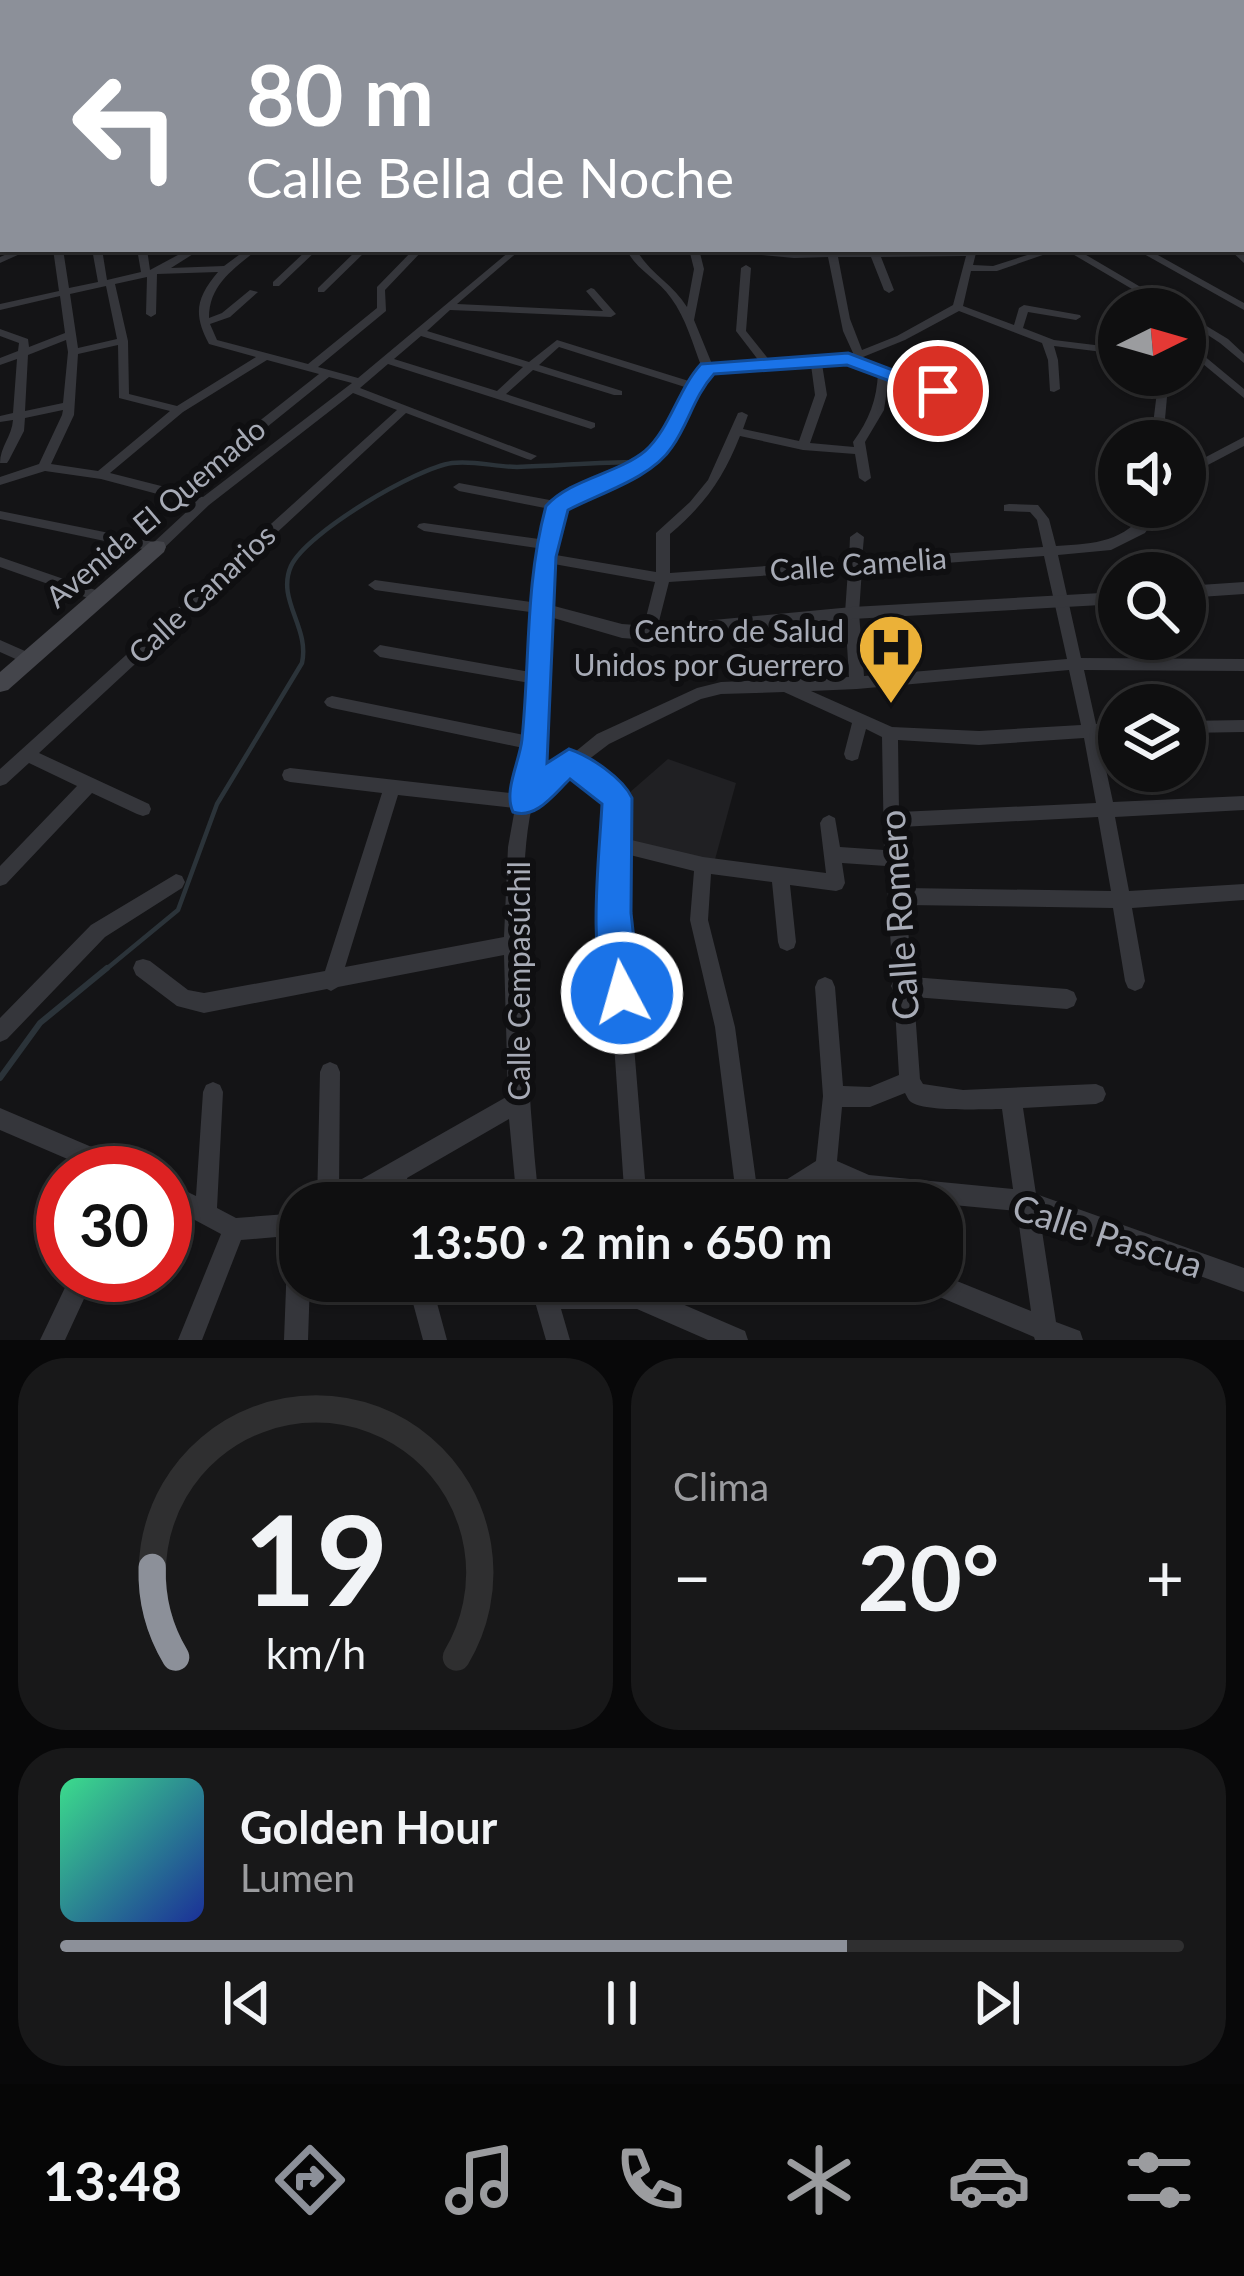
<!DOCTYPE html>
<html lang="es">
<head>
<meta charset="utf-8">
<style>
	:root { --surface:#0f0f10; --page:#181819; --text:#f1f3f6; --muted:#9b9c9f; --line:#2f2f30; --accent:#8c9099 }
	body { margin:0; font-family:Lato,sans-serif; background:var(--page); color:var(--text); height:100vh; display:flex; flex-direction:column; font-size:45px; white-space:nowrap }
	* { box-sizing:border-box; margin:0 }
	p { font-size:39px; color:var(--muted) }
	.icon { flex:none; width:66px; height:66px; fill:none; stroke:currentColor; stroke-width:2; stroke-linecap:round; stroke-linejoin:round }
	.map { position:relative; height:1340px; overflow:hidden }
	.sheet { display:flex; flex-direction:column; gap:18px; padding:18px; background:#080809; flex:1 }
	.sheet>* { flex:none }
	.guide { position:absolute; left:0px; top:0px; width:1245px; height:252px; box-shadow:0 3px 9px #0004,0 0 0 3px var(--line); background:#8c9099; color:#fff; overflow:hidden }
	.needle { width:78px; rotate:85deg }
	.fabs { position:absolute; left:1098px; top:288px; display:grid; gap:24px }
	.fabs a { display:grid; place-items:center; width:108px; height:108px; border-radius:50%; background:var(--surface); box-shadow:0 3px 9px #0004,0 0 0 3px var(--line); font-size:60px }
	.speed { position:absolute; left:36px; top:1146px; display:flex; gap:24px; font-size:60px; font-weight:700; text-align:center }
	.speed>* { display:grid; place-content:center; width:156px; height:156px; border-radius:50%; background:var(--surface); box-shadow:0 3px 9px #0004,0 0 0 3px var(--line); line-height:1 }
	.speed .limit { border:18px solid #d22; background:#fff; color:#111 }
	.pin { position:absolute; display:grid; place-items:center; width:102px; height:102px; color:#fff; margin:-51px; border:6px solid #fff; border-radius:50%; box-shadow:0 3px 12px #0007 }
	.me { position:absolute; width:132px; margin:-66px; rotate:354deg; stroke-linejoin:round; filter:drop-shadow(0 0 9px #0008) }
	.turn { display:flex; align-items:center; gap:42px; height:252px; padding:0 48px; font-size:54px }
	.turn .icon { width:156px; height:156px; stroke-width:2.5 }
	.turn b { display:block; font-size:84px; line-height:102px }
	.big { font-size:90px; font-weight:700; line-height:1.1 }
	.sheet .card { flex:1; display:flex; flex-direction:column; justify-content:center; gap:18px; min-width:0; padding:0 42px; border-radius:48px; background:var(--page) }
	.sheet .dial { align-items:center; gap:0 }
	.dial svg { height:312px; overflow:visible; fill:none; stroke:var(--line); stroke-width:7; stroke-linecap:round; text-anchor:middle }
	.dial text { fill:var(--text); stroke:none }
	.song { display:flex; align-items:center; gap:36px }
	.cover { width:144px; height:144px; border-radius:18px; background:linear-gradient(135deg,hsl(150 70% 55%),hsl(230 70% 35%)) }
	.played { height:12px; border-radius:6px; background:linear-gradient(90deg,var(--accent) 70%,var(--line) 70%) }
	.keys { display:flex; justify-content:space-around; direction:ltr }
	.heat { display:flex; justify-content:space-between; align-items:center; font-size:66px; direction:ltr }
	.sheet .tiles { flex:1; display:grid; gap:18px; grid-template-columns:1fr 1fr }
	.card:last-child { grid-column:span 2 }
	.trip { position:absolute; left:279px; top:1182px; width:684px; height:120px; border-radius:48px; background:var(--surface); box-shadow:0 3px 9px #0004,0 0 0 3px var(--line); font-weight:700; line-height:120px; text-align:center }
	.dock { display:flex; height:192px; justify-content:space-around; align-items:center; background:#060606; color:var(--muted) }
	.dock .icon { width:84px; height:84px }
	.dock .on { color:var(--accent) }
	.dock b { font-size:54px; color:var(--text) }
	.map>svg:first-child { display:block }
	.built { fill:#202023 }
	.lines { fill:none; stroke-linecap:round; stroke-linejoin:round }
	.stream-far1 { stroke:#2b3339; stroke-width:4.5 }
	.stream { stroke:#2b3339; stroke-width:6 }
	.minor { fill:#35363b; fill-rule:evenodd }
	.tertiary { fill:#35363b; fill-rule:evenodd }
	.secondary { fill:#44454b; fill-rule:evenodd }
	.route { fill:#1a73e8; stroke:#114b97; stroke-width:3 }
	.labels { text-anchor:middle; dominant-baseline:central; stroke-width:12; stroke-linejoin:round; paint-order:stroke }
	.street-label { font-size:30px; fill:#a7abb6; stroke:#0f0f11 }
	.poi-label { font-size:30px; fill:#a7abb6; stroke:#0f0f11; text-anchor:end }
	.near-street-label { font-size:36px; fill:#a7abb6; stroke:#0f0f11 }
</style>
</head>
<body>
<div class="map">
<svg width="1244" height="1340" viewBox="0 0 1244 1340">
	<rect width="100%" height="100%" fill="#141416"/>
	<!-- built -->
	<path class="built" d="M668 759 736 783 714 863 621 841V800Z"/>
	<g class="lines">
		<!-- stream-far1 -->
		<path class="stream-far1" d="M104 971 178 910 217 804 302 663C310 627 276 600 291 566 306 533 416 468 452 463 474 460 495 467 517 467 557 466 597 462 637 462"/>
		<!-- stream -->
		<path class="stream" d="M0 1078 40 1023 107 968"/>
		<!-- minor -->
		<path class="minor" d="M210 0H216V3H210Z
			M294 0H300L298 3H292Z
			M441 0H447L444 3H438Z
			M571 0H578L575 3H568Z
			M591 0H598L595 3H588Z
			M651 0H657V3H651Z
			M737 0H743L746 3H740Z
			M858 0 860 1 861 3H855Z
			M971 0H977L978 3H972Z
			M0 22H3V26H0Z
			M0 34H3V38H0Z
			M0 63H3V67H0Z
			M0 98 3 97V101L0 102Z
			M0 122H3V131L0 132Z
			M0 144H3V148H0Z
			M1242 151H1244V155H1242Z
			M0 159H3V164H0Z
			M0 176H3V180H0Z
			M1242 177H1244V183H1242Z
			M0 192H3V198H0Z
			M0 210H3V216H0Z
			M1242 213 1244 214V220L1242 219Z
			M0 233H3V239H0Z
			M18 249H31L0 263V257Z
			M53 249H63L69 288 98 282 92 249H102L107 280 141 272 137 249H147L150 270 189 249H201L171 268 224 266 247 249H258C234 269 209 284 209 318L222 313 250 290 258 292 230 317 210 324 217 340 308 364 377 308V287L414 249H424L385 290 386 311 318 367 358 378 510 251 515 254 513 256 457 304 603 311 586 291 591 288 594 289 616 314 611 317 450 310 427 331 529 362 557 340 692 382 702 368C693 345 686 318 671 298 658 279 637 271 626 249H636C648 272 673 284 687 307L694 269 689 249H699L704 269 694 320 712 364 759 361 736 331 741 268 746 265 751 268 746 331 770 361 846 356 853 353 843 331 828 257 794 258 730 252 725 249 794 252 977 249 973 265 993 266 1046 249H1060L997 271H971L963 306 1014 325 1019 308 1024 305 1080 315 1081 317 1076 320 1028 312 1023 328 1054 340 1119 348V354L1054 346 1058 360 1060 389 1054 392 1050 391 1048 360 1042 343 959 311 905 340 858 359 931 383 959 404 957 406H949L923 387 889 376 884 410 865 442 871 478 865 482 859 478 855 454 803 450 740 436C723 479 705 504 670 534V573L849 560 850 537 857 532 864 537 862 559 1043 547 1037 520 1030 512 1004 511V505L1009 504 1038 505 1049 519 1056 546C1098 543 1123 543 1150 507H1163L1145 533 1111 550 1058 555 1081 658 1244 659V671L1084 670 1096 724 1119 723V735L1099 737 1113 802 1244 796V810L1115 817 1129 891 1244 884V900L1132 908 1145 981 1142 988 1135 991 1128 988 1125 981 1113 908 906 905 912 977 1067 989 1074 992 1077 999 1074 1006 1067 1009 914 997 920 1079 923 1084 963 1090 1096 1084 1103 1087 1106 1094 1103 1101 1096 1104 1023 1108 1036 1194 1244 1268V1292L1040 1218 1056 1322 1080 1331 1083 1340H1035L1034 1337 921 1289 917 1281H942V1275L1031 1311 1017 1211 868 1197 827 1179 790 1203H737L715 1027 690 920 694 871 626 854 623 913 647 1203H625L605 913 612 811 601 791 573 773 532 806C522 851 524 898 524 944 525 1030 530 1117 539 1203H517L509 1119 407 1178 413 1203H391L388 1189 364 1203H317L320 1072 323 1065 330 1062 337 1065 340 1072 339 1192 508 1096 504 955 338 987 331 991 327 989 204 1013 177 1006 136 975 133 968 136 961 143 959 150 961 188 990 204 993 325 971 382 793 290 782 284 780 282 775 284 770 290 768 518 794 528 749 332 708 327 706 324 702 327 698 332 696 529 736 530 683 380 657 373 651 380 645 530 672V612L375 590 368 585 375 580 531 602 537 548 424 531 417 527 419 524 424 523 539 539 550 509 459 491 453 487 459 483 555 501C581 476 621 477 648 453 667 437 676 410 688 388L559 347 539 365 622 391V395H614L533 370 506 394 595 423V427L591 429 388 364 360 388 537 456 531 460 527 459 406 413 39 753 149 804 151 809 149 814 143 816 137 814 92 793 6 884 0 886V866L77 786 29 763 6 784 0 786V769L397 410 353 393 209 505 162 550 157 552 0 519V511L154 542 195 504 101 479 45 471 0 485V477L39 464 62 415 63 410 25 418 24 431 9 460 7 463H0C0 447 12 436 13 420L0 422V416L13 413 17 359 0 365V358L18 351 19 343 0 336V329L28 339 29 347 65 333 60 296 0 310V304L59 291ZM966 256 953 305 897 336 862 350 850 319 838 257H871L884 290 889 293 894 290 881 257ZM218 272C196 298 193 314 209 344L256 357 177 406 129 394 128 341 115 284 147 277 146 314 151 317 156 314 157 274ZM106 286 117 339 78 348 70 294ZM421 336 523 367 497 391 394 359ZM66 340 68 352 63 403 25 411 28 355ZM118 345 119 398 170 411 98 471 51 464 74 415 78 354ZM267 360 319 374 173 489 110 473 183 412ZM847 362 878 372C877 400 869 420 853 442L854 447 810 443 827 395 822 364ZM811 365 815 395 799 441 743 429 748 415 742 412 738 413 708 480 690 502 656 533V572L550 554C554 540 555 523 563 509 583 478 637 482 662 453 684 429 692 397 711 371ZM329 377 352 383 203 497 185 493ZM1044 556 1067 659 864 676 859 613 862 569ZM548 563 655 582 642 633 649 638 656 633 669 582 848 570 845 613 849 677 721 682 697 688 597 734 570 756 563 757 561 763 538 781C554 710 540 635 548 563ZM1069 670 1081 725 979 731 892 727 811 691 857 689ZM784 692 852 723 844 754 846 759 852 761 858 759 866 729 882 737 884 850 840 847 835 818 829 815 823 818 820 823 826 873 703 857 627 839C629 794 621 786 584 763L609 744 701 699 721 694ZM1084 738 1096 803 899 812 898 740 979 745ZM398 795 515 808 508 847 504 937 345 967ZM1098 817 1111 891 905 888 900 827ZM842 863 886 866 893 982 891 986 894 992 899 1075 870 1087 843 1086 835 987 832 980 825 977 818 980 815 987 823 1096 816 1161 762 1195 759 1203 735 1027 708 920 711 874 772 882 778 942 780 948 787 951 794 948 796 942 790 885 836 891 842 889 845 883ZM905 1093C907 1096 908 1100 911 1102 924 1112 984 1109 1002 1109L1013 1189 869 1175 837 1161 842 1107H870Z
			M308 249H318L279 286H273V282Z
			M358 249H368L324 292H318V288Z
			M1064 249H1076L1178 309H1166Z
			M1135 249H1147L1244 303V310Z
			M1229 249H1239L1244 254V263Z
			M1185 313 1228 339 1244 354V363L1220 343 1185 320Z
			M1185 340 1244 389V398L1185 349Z
			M1159 375H1169L1163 441H1151Z
			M1244 437V446L1185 477V468Z
			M0 557 107 594 109 598 102 603 0 567Z
			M0 640 34 655 36 659 34 663 29 665 0 652Z
			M1244 720V732L1185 733V721Z
			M176 874 182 876 185 882 182 888 105 937 7 1039 0 1042V1018L91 925Z
			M213 1082 220 1085 223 1092 217 1208 236 1218 300 1213V1281H310L308 1340H284L288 1236 241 1240 202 1340H178L221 1234 165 1204V1181L196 1196 203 1092 206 1085Z
			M0 1108 134 1165 137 1173H100L0 1130Z
			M71 1275H95L65 1340H40Z
			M407 1281H431L447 1340H423Z
			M529 1281H553L554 1285H638L745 1331 748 1340H708L637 1309H561L570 1340H546Z"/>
		<!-- tertiary -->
		<path class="tertiary" d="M816 0H824L825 3H817Z
			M3 8V13L0 14V9Z
			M489 249H506L516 254 510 257Z
			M1244 582V594L1185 598V586Z
			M1119 592V604L852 619 649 640 622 638 533 612 531 608 539 602 622 624 649 626 852 607Z"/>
		<!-- secondary -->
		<path class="secondary" d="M157 541 164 542 166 547 164 552 8 690 0 692V672L150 542Z"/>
	</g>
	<!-- route -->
	<path class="route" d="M848 353 948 391 930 396 847 365 714 374C694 396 689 423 672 447 652 478 600 493 568 510L556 557 547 763 569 749C590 756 623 778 632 798L631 913 640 993 634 1006 622 1011 609 1006C587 952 599 862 602 804L570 779C554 794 536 820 513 812 503 791 520 761 522 739 530 660 525 583 546 506 570 479 617 474 645 451 670 429 678 389 701 364Z"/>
	<!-- icons -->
	<defs>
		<symbol id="hospital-pin" viewBox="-11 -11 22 30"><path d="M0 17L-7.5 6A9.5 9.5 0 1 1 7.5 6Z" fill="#ebb138" stroke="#0f0f11"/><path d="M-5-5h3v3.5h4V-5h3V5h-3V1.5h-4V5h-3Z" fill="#111"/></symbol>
	</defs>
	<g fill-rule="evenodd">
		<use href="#hospital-pin" x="853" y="609" width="76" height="104"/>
	</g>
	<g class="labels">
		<!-- street labels -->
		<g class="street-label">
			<text transform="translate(155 512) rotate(-40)">Avenida El Quemado</text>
			<text transform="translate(858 563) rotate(-4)">Calle Camelia</text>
			<text transform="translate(201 593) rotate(-43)">Calle Canarios</text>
			<text transform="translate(518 981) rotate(-90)">Calle Cempasúchil</text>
		</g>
		<!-- poi labels -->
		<g class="poi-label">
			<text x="844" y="630">Centro de Salud<tspan x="844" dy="34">Unidos por Guerrero</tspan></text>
		</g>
		<!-- near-street labels -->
		<g class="near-street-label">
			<text transform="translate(898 915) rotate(-94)">Calle Romero</text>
			<text transform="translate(1108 1235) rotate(18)">Calle Pascua</text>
		</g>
	</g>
</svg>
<div class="fabs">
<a><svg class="needle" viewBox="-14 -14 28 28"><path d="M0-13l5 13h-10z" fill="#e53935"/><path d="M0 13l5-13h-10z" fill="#9b9c9f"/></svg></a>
<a><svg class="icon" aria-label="sound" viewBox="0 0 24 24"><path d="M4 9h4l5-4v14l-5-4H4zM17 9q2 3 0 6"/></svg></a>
<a><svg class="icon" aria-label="search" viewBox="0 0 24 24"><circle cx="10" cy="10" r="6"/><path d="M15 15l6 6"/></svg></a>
<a><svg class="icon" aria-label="layers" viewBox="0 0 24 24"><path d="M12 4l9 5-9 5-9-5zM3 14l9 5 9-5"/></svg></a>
</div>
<div class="speed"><div class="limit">30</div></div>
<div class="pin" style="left:938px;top:391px;background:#d93025"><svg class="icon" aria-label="arrive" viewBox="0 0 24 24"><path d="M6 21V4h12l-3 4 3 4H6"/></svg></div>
<svg class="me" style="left:622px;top:993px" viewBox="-20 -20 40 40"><circle r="17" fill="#1a73e8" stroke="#fff" stroke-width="3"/><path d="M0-11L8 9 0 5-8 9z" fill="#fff"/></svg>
<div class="trip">13:50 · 2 min · 650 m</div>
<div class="guide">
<div class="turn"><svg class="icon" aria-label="left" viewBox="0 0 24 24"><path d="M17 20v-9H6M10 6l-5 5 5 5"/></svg><div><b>80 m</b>Calle Bella de Noche</div></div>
</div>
</div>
<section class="sheet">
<div class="tiles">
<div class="card dial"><svg viewBox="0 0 100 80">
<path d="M14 69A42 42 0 1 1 86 69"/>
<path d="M14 69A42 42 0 0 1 8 46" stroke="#8c9099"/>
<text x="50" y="56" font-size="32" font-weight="700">19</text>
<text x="50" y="72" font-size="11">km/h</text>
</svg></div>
<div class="card"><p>Clima</p>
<div class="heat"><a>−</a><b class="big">20°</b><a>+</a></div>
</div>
<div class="card">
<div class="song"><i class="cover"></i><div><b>Golden Hour</b><p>Lumen</p></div></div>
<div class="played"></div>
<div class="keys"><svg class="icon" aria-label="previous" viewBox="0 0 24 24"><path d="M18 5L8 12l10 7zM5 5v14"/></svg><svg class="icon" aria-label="pause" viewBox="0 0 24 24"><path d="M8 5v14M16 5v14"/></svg><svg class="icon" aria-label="next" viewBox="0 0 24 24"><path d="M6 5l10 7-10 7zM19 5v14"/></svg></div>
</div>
</div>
</section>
<nav class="dock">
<b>13:48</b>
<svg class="icon on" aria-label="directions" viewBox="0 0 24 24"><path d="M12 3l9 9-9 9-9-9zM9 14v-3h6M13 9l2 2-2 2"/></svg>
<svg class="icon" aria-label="music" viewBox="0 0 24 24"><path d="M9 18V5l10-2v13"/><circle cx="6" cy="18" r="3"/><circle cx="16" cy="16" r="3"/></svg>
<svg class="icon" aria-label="phone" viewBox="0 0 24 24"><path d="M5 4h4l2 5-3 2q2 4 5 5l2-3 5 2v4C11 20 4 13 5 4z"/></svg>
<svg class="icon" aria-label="climate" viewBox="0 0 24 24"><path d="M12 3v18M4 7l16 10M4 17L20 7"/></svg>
<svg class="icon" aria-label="car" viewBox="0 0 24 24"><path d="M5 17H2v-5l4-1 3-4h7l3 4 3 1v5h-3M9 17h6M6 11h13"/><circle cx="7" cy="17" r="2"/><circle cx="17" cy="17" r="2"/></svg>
<svg class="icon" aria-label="filters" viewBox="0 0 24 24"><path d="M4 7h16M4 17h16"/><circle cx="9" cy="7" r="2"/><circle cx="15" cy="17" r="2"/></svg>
</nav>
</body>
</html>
